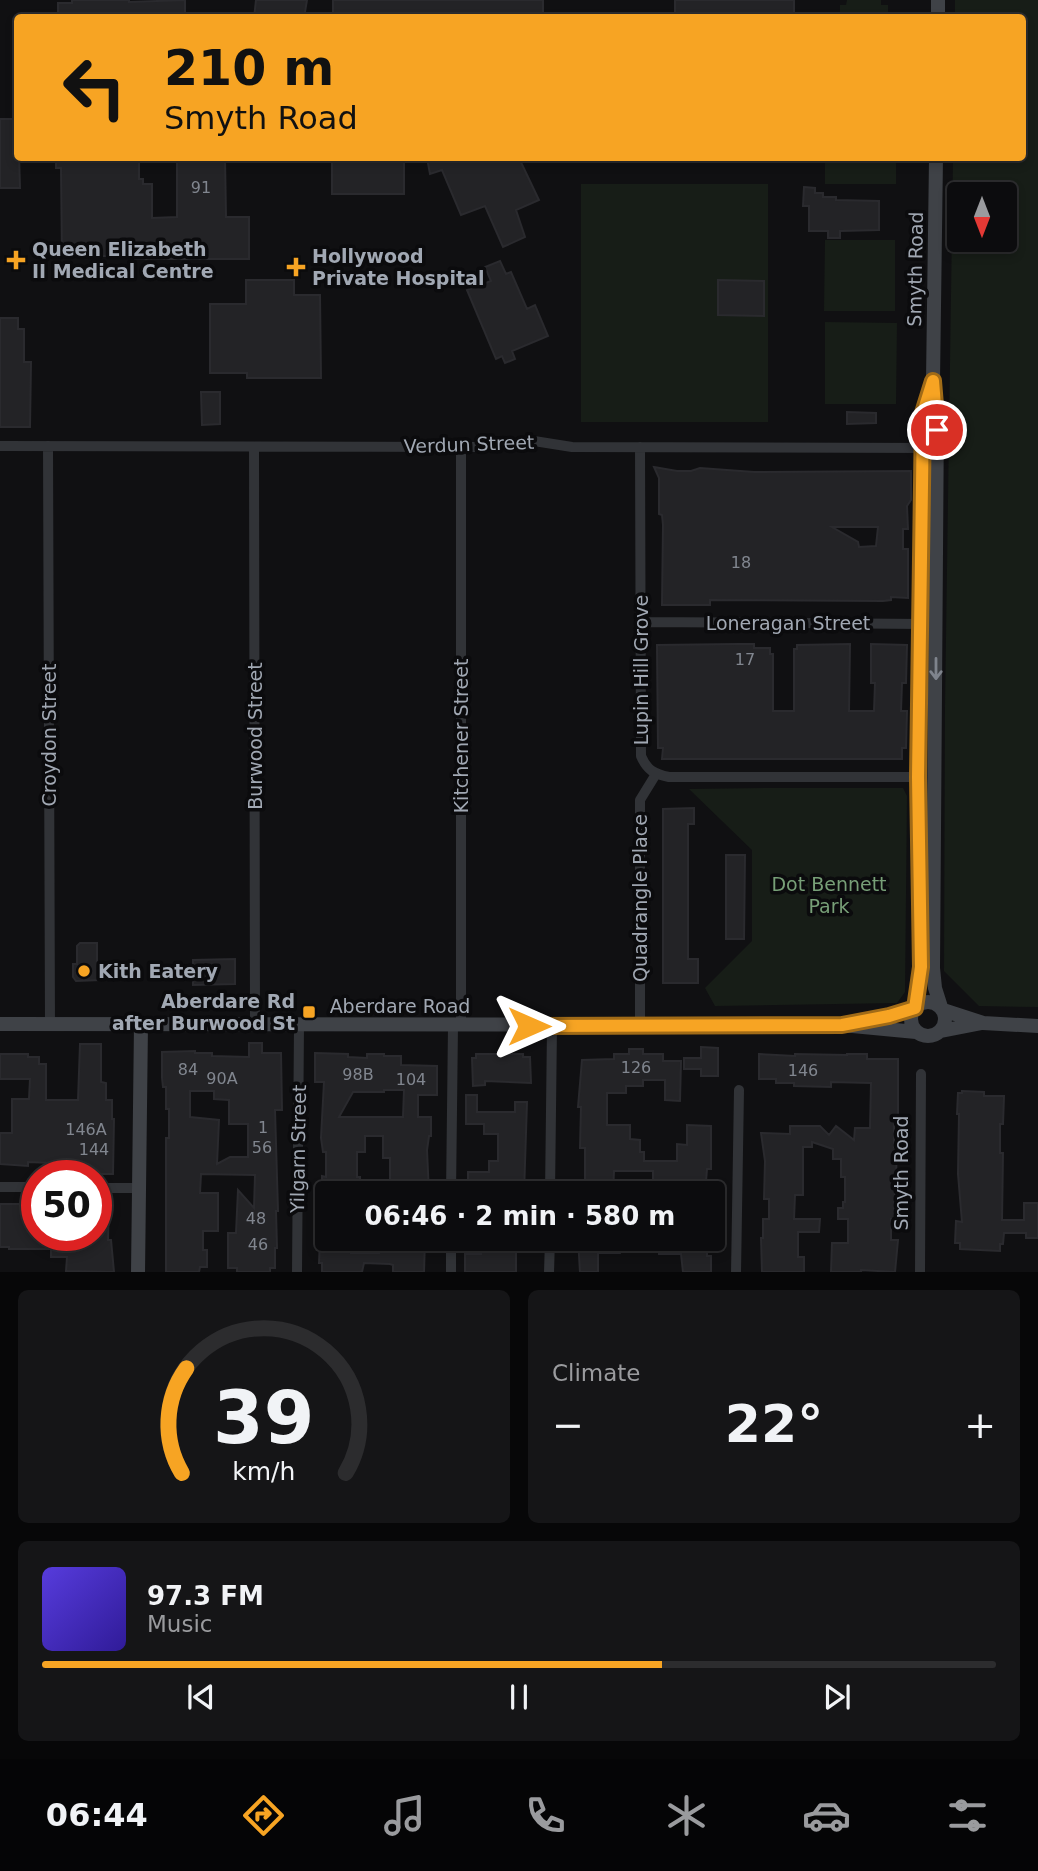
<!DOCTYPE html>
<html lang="en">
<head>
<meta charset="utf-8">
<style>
	:root { --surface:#0c0c0e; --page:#151517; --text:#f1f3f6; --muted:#9a9b9e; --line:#2c2c2e; --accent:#f7a423 }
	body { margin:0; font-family:"DejaVu Sans",sans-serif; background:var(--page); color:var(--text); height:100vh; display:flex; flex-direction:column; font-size:26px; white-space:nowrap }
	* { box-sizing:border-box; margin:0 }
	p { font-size:23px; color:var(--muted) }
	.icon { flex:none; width:38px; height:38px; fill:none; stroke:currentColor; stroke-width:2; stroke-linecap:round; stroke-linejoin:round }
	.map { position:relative; height:1272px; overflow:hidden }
	.panel { display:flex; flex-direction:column; gap:18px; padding:18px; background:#070708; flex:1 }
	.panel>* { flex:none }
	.banner { position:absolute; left:14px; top:14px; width:1012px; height:147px; border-radius:7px; box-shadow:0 4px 10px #0003,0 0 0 2px var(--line); background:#f7a423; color:#111; overflow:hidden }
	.needle { width:46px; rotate:180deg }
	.fabs { position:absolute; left:947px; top:182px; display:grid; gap:14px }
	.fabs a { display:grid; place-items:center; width:70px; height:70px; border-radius:7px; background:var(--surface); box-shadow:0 4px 10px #0003,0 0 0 2px var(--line); font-size:35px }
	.speed { position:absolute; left:21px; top:1160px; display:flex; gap:14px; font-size:35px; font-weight:700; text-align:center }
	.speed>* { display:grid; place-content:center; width:91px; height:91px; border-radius:50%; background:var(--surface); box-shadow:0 4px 10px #0003,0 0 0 2px var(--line); line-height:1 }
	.speed .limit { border:10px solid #d22; background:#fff; color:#111 }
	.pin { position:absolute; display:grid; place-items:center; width:60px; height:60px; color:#fff; margin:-30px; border:4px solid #fff; border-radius:50%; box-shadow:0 2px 7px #0007 }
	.me { position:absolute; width:77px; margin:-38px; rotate:90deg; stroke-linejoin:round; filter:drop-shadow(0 0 5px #0008) }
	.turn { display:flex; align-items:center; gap:24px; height:147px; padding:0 35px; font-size:32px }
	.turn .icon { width:91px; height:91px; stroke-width:2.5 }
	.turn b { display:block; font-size:49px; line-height:60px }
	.big { font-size:52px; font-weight:700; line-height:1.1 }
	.panel .tile { flex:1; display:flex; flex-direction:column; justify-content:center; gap:10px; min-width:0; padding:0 24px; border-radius:10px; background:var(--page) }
	.panel .dial { align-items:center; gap:0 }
	.dial svg { height:182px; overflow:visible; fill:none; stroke:var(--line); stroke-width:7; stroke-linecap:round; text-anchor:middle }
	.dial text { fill:var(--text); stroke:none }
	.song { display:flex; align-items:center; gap:21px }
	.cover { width:84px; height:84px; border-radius:10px; background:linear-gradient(135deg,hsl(250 70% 55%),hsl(250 70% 35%)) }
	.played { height:7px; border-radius:4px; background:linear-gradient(90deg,var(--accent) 65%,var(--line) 65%) }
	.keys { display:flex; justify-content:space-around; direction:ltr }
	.heat { display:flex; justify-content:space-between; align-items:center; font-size:38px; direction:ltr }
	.panel .tiles { flex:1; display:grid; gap:18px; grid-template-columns:1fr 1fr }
	.tile:last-child { grid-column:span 2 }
	.trip { position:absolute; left:315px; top:1181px; width:410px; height:70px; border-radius:7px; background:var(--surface); box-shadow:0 4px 10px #0003,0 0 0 2px var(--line); font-weight:700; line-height:70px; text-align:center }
	.tabs { display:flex; height:112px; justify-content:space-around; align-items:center; background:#050506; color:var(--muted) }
	.tabs .icon { width:49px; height:49px }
	.tabs .active { color:var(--accent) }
	.tabs b { font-size:32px; color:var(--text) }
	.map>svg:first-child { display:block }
	.green { fill:#171d17; fill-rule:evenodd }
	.building { fill:#232326; stroke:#2a2a2e; stroke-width:2; fill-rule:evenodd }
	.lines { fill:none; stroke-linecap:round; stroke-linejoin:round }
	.street { stroke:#313337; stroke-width:10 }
	.secondary { stroke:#3f4247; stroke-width:14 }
	.oneway { stroke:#7f848d }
	.route-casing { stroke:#a16b17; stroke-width:18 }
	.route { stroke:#f7a423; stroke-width:12 }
	.poi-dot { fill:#f7a423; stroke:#0b0b0d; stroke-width:2.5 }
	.labels { text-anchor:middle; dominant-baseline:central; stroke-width:7; stroke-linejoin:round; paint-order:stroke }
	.number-label { font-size:16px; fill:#81868f }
	.poi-label { font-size:19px; font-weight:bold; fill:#a1a8b3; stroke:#0b0b0d; text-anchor:start }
	.street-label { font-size:19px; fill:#a1a8b3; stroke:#0b0b0d }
	.park-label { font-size:19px; fill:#779f77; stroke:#0b0b0d }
</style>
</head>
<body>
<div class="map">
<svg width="1038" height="1273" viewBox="0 0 1038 1273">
	<rect width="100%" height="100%" fill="#101012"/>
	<!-- green -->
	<path class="green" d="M847 0H881V5H888V17H840V5H846Z
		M955 0H1038V1007L979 1006 944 971 945 706 953 158H1022V18L955 17ZM959 194H1004V240H959Z
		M825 158H896V184H825Z
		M581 184H768V422H581ZM718 280 764 281V316L718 315Z
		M825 240H895V311H824Z
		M825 322 897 323 896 404H825Z
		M769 788H903L907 796 905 992 897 1003 715 1006 705 988 752 941V850L689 789Z"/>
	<!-- building -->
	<path class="building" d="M72 0H129V2L185 0V18H58V3H72Z
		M256 0H307L304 18H254Z
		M333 0H543V18H333Z
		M675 0H794V18H675Z
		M0 119H18L20 188H0Z
		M56 158H139V179H143V184H152V218L177 217V158H225L226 217H249V259H135V256H62L61 168H56Z
		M332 158H404V194H332Z
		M427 158H519L539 200 516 210 525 237 503 247 485 206 461 215 442 170 430 174Z
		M804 187 815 188V193H823V197H836V200L879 201V230L840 231V238H828V231H809V206H803Z
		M500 261 506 274 511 272 527 309 535 305 548 336 512 351 515 359 505 363 502 356 496 359 467 290 491 281 485 267Z
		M246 280H294V295H320L321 378H247V373H210V304H246Z
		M718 280 764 281V316L718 315Z
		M0 318H18V329H24V362H31L30 427H0Z
		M201 392H220V424L202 425Z
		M847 412 876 413V423L847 424Z
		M654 467 677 471H691L700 468 754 472 911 471V500L907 506 908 529H903V549H908V598L891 597V600L883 601 710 600V605H662L663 525 662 515 659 514V478ZM832 527H878L876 546 859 547 858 542Z
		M737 644H754V648H770V654H773V711H794V649H797V645L850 644 849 711H874L875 683H871V644L907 645 906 683H902L901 711H907L906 748H902V759H662L663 748H658L657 645Z
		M694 808V824H688V959H698V983H663V809Z
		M726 855H745L744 939H726Z
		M80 943H97V964H101V980L76 981 73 977V964H77V946Z
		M235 959V984L193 985V960Z
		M249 1043H262V1053H281L282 1110H275L278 1211H276L277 1248H275V1268H270V1272H237V1268H228V1233H236L238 1190 254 1208 255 1175 201 1174 200 1193H218V1231H203V1250H207V1267H200L199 1272H166V1138H169V1109H166V1087H163L162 1078V1052L195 1051V1053H212V1056L249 1057ZM190 1091H214V1099L229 1100V1124H248V1157H230L217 1164 219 1120 190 1117Z
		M80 1044H101V1082L106 1083V1100H112V1119H114L113 1174H80V1170H52V1163L28 1162V1166L0 1164V1133H12V1099H29L30 1079H0V1054H28V1057H39V1064H46V1100H78Z
		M701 1047 718 1048V1076H701V1069H684V1058H701Z
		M629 1049H643V1054H663V1061H681L680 1101 665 1100V1080H643V1086H626V1093H607V1125H630V1139L640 1140V1152H644V1161H677V1144L687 1145V1125L711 1126V1169H707L705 1194H653V1171H614L613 1194H571V1181H585V1148H580L581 1107H578L582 1060 614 1059V1054H629Z
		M315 1053 348 1054V1057L367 1058V1054H384V1056H401V1065L437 1066V1095H418V1117H431V1136H429L427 1150 429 1194 387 1193V1180H390V1158H383V1136H365V1152H357V1177H360V1194H322V1176L326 1177V1152H323L321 1138 324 1082H315ZM384 1090H404L403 1117H339L353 1092H384Z
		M476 1054H523V1057H530L531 1083 485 1081V1085L473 1086 472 1058H476Z
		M759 1054 795 1056V1054L847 1055V1054H867V1059H898V1116H894V1147H897L896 1176H901V1190H895L894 1219H891V1240H898L895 1272 861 1270V1272H831L832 1243H848V1219H838V1208H843V1202H845V1177H841V1159H833V1149L812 1142V1147H803V1195H795L794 1219H820L819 1232H798V1257H804V1272H762L761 1238H763V1219H769V1199H764L765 1161 761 1133 790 1134V1126H820L829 1135 836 1126 854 1140 855 1128H870L871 1083 831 1082V1087L794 1086V1083H776V1079H759Z
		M962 1091 984 1092V1096H1004L1003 1124H1000V1153H1003L1002 1220H1024V1203H1038V1238H1026V1233H1004L1003 1244H1000V1251L960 1249V1243H955L956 1221 962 1222 958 1174 959 1114H957L958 1093H962Z
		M466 1095H477V1112H515V1102H527L524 1194H488V1184H468V1172H489V1161H498V1134H484V1124H466Z
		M96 1201H109L108 1240H111L114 1272 66 1271 67 1257H51V1249H9V1247H0V1204H27V1211H37V1236L62 1240H94V1236H96Z
		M320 1239H352L351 1253H379V1242H413V1239H425L424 1272H393V1265L390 1264 364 1263 362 1272H322V1263H319Z
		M481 1239H521V1251H516V1272H465V1254H481Z
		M578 1239H602V1243H621L620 1253H598V1272H580Z
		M663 1239H704V1244H707V1256H711V1272H683L681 1254H659V1241Z"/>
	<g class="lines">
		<!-- street -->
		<path class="street" d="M0 446 483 447 534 441 572 447 937 448
			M48 446 50 1024
			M254 447 255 1025
			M640 447 641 756C647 770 654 774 669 777H921
			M641 622 925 624
			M461 1025V447
			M640 1026V800L656 774
			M0 1187H37
			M96 1188H139
			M451 1194 453 1025
			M550 1194 552 1026
			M297 1273 299 1025
			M451 1273V1239
			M549 1273 550 1239
			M736 1273 739 1090
			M920 1273 921 1074"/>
		<!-- secondary -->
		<path class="secondary" d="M938 18V0
			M936 158 933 381 937 412 933 968 935 988 941 1007
			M911 1019a17 17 0 1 1 34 0a17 17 0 1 1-34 0Z
			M915 1008 921 967 918 777 923 413 930 389
			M943 1010 983 1023 1038 1026
			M864 1021 913 1010
			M0 1024 842 1025 916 1032
			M941 1031 982 1023
			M138 1273 141 1024"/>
	</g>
	<!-- one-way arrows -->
	<defs><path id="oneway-shaft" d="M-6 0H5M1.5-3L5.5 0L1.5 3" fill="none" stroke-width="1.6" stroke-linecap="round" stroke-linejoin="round" transform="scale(1.75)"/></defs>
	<use class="oneway" href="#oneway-shaft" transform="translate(936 669) rotate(90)"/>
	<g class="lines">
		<defs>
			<path id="route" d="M529 1026 842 1025 889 1016 915 1008 921 967 918 777 923 413 933 381 937 430"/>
		</defs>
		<!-- route casing -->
		<use href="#route" class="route-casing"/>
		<!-- route -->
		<use href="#route" class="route"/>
	</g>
	<!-- markers -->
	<g class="poi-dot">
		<path d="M12.5 249.5h7v7h7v7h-7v7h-7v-7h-7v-7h7z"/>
		<path d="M292.5 256.5h7v7h7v7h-7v7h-7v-7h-7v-7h7z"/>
		<circle cx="84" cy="971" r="7"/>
		<rect x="302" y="1005" width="14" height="14" rx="3.5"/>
	</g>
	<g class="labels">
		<!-- number labels -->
		<g class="number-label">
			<text x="201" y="187">91</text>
			<text x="741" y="562">18</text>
			<text x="745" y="659">17</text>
			<text x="636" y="1067">126</text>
			<text x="188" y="1069">84</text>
			<text x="803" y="1070">146</text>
			<text x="358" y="1074">98B</text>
			<text x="222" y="1078">90A</text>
			<text x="411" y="1079">104</text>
			<text x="263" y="1127">1</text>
			<text x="86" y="1129">146A</text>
			<text x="262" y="1147">56</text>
			<text x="94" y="1149">144</text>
			<text x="256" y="1218">48</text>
			<text x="258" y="1244">46</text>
		</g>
		<!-- poi labels -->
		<g class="poi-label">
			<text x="32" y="249">Queen Elizabeth<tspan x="32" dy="22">II Medical Centre</tspan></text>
			<text x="312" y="256">Hollywood<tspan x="312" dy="22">Private Hospital</tspan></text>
			<text x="98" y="971">Kith Eatery</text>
			<text x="295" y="1001" text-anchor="end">Aberdare Rd<tspan x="295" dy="22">after Burwood St</tspan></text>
		</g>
		<!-- street labels -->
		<g class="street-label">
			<text transform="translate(915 269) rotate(-89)">Smyth Road</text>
			<text transform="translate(469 444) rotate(-2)">Verdun Street</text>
			<text x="788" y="623">Loneragan Street</text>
			<text transform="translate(641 670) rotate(-90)">Lupin Hill Grove</text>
			<text transform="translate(49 735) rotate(-90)">Croydon Street</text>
			<text transform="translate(255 736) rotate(-90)">Burwood Street</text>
			<text transform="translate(461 736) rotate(-90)">Kitchener Street</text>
			<text transform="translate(640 898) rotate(-90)">Quadrangle Place</text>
			<text x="400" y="1006">Aberdare Road</text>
			<text transform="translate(298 1149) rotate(-89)">Yilgarn Street</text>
			<text transform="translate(901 1173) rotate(-90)">Smyth Road</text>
		</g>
		<!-- park labels -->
		<g class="park-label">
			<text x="829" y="884">Dot Bennett<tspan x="829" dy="22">Park</tspan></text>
		</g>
	</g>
</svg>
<div class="fabs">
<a><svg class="needle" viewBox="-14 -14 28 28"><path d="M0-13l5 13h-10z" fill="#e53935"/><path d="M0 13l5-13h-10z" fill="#9a9b9e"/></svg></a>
</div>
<div class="speed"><div class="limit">50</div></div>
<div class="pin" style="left:937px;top:430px;background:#d93025"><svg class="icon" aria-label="arrive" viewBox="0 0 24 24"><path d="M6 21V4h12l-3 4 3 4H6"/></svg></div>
<svg class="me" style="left:529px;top:1026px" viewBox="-20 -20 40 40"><path d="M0-17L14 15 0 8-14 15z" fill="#f7a423" stroke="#fff" stroke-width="4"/></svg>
<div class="trip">06:46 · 2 min · 580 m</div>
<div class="banner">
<div class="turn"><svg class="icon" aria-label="left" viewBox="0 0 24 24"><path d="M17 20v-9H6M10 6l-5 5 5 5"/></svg><div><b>210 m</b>Smyth Road</div></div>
</div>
</div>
<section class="panel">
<div class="tiles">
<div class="tile dial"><svg viewBox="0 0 100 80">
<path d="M14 69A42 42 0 1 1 86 69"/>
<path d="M14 69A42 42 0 0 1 16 23" stroke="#f7a423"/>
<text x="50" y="56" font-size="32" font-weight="700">39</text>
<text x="50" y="72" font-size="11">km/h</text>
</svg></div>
<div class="tile"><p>Climate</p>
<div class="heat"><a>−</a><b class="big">22°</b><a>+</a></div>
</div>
<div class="tile">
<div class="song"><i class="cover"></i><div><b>97.3 FM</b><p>Music</p></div></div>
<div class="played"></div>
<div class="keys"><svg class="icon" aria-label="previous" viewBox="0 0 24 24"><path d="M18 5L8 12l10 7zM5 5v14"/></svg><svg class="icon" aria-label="pause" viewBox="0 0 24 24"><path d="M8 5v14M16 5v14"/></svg><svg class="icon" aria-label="next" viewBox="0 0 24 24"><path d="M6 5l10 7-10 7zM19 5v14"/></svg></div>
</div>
</div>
</section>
<nav class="tabs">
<b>06:44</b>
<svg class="icon active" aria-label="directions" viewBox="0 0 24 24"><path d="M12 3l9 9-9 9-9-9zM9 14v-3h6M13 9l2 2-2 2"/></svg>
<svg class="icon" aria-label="music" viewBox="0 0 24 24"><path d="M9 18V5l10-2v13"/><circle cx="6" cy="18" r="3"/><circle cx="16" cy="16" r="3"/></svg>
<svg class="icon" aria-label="phone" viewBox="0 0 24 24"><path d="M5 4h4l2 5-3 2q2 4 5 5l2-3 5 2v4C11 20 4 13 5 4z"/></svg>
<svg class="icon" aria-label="climate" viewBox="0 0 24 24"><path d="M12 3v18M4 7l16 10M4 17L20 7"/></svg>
<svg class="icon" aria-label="car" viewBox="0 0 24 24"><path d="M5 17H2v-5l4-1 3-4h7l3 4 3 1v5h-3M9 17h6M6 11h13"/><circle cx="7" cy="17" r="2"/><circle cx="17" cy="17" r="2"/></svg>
<svg class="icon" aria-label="filters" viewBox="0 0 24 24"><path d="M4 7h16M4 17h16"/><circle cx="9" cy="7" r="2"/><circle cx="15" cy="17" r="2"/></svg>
</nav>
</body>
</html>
